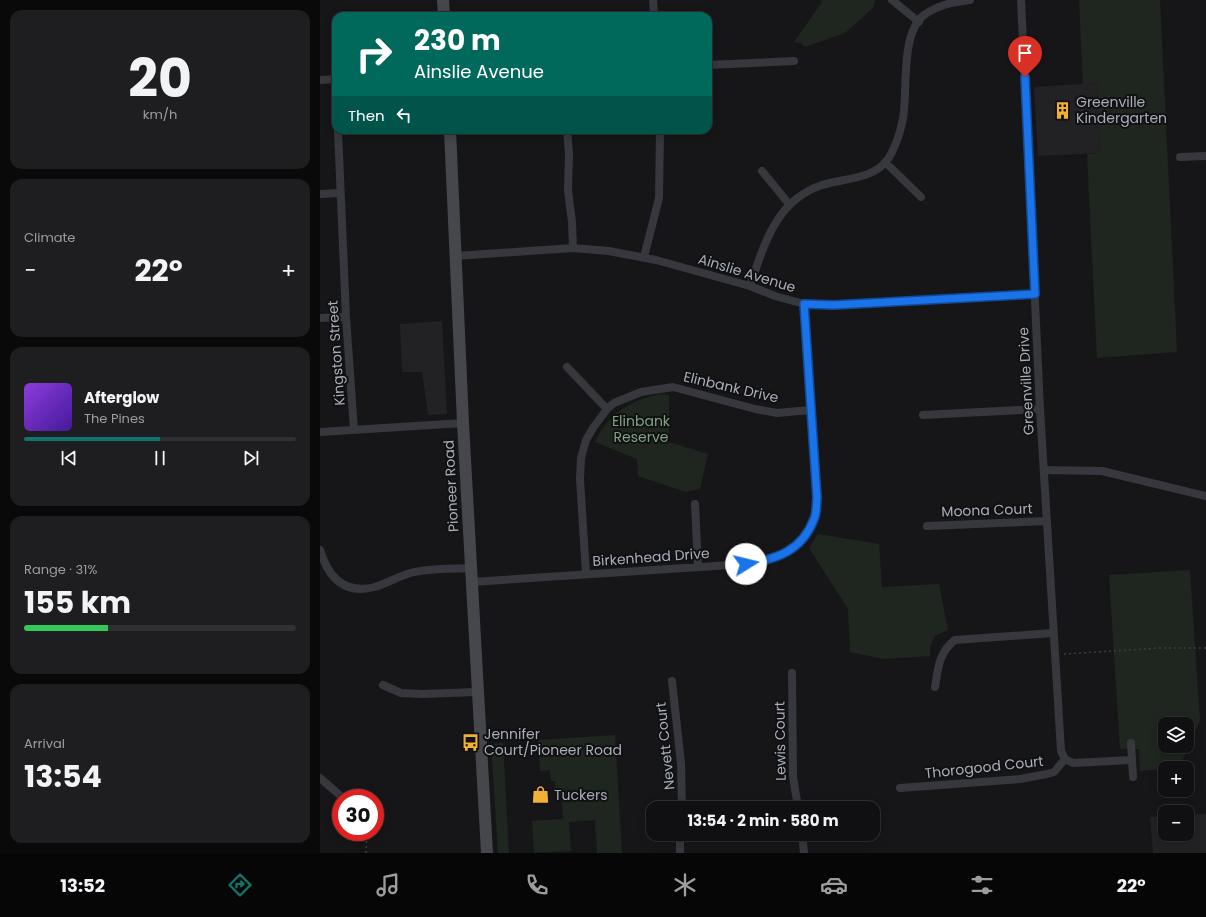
<!DOCTYPE html>
<html lang="en">
<head>
<meta charset="utf-8">
<style>
	:root { --surface:#101012; --page:#1e1e20; --text:#f1f3f6; --muted:#9c9d9f; --line:#303032; --accent:#0f766e }
	body { margin:0; font-family:Poppins,sans-serif; background:var(--page); color:var(--text); height:100vh; display:flex; flex-direction:column; font-size:15px; white-space:nowrap }
	* { box-sizing:border-box; margin:0 }
	p { font-size:13px; color:var(--muted) }
	.icon { flex:none; width:22px; height:22px; fill:none; stroke:currentColor; stroke-width:2; stroke-linecap:round; stroke-linejoin:round }
	.map { position:relative; flex:1; overflow:hidden }
	.details { display:flex; flex-direction:column; gap:10px; padding:10px; background:#09090a; width:320px }
	.details>* { flex:none }
	.hud { position:absolute; left:12px; top:12px; width:380px; height:122px; border-radius:12px; box-shadow:0 2px 10px #0003,0 0 0 1px var(--line); background:#00695c; color:#fff; overflow:hidden }
	.fabs { position:absolute; left:838px; top:717px; display:grid; gap:8px }
	.fabs a { display:grid; place-items:center; width:36px; height:36px; border-radius:8px; background:var(--surface); box-shadow:0 2px 10px #0003,0 0 0 1px var(--line); font-size:20px }
	.speed { position:absolute; left:12px; top:789px; display:flex; gap:8px; font-size:20px; font-weight:700; text-align:center }
	.speed>* { display:grid; place-content:center; width:52px; height:52px; border-radius:50%; background:var(--surface); box-shadow:0 2px 10px #0003,0 0 0 1px var(--line); line-height:1 }
	.speed .limit { border:6px solid #d22; background:#fff; color:#111 }
	.pin { position:absolute; display:grid; place-items:center; width:34px; height:34px; color:#fff; margin:-41px -17px; border-radius:50% 50% 50% 0; rotate:-45deg; box-shadow:0 0 4px #0007 }
	.pin .icon { rotate:45deg }
	.me { position:absolute; width:44px; margin:-22px; rotate:81deg; stroke-linejoin:round; filter:drop-shadow(0 0 3px #0008) }
	.turn { display:flex; align-items:center; gap:14px; height:84px; padding:0 16px; font-size:18px }
	.turn .icon { width:52px; height:52px; stroke-width:2.5 }
	.turn b { display:block; font-size:28px; line-height:34px }
	.then { display:flex; align-items:center; height:38px; padding:0 16px; background:#0003; gap:8px; font-size:15px }
	.big { font-size:30px; font-weight:700; line-height:1.1 }
	.details .widget { flex:1; display:flex; flex-direction:column; justify-content:center; gap:6px; min-width:0; padding:0 14px; border-radius:12px; background:var(--page) }
	.details .dial { align-items:center; gap:0 }
	.dial b { font-size:52px; line-height:1 }
	.song { display:flex; align-items:center; gap:12px }
	.cover { width:48px; height:48px; border-radius:6px; background:linear-gradient(135deg,hsl(270 70% 55%),hsl(260 70% 35%)) }
	.played { height:4px; border-radius:2px; background:linear-gradient(90deg,var(--accent) 50%,var(--line) 50%) }
	.keys { display:flex; justify-content:space-around; direction:ltr }
	.heat { display:flex; justify-content:space-between; align-items:center; font-size:22px; direction:ltr }
	.charge { height:6px; border-radius:3px; background:linear-gradient(90deg,#34c759 31%,var(--line) 0) }
	.trip { position:absolute; left:326px; top:801px; width:234px; height:40px; border-radius:12px; background:var(--surface); box-shadow:0 2px 10px #0003,0 0 0 1px var(--line); font-weight:700; line-height:40px; text-align:center }
	.tabs { display:flex; height:64px; justify-content:space-around; align-items:center; background:#060607; color:var(--muted) }
	.tabs .icon { width:28px; height:28px }
	.tabs .active { color:var(--accent) }
	.tabs b { font-size:18px; color:var(--text) }
	main { display:flex; flex:1; min-height:0 }
	.map>svg:first-child { display:block }
	.built { fill:#222225 }
	.green { fill:#1e261f; fill-rule:evenodd }
	.lines { fill:none; stroke-linecap:round; stroke-linejoin:round }
	.path { stroke:#3d3f44; stroke-width:1.5; stroke-dasharray:2 3; stroke-linecap:butt }
	.street { stroke:#37383d; stroke-width:8 }
	.secondary { stroke:#45474d; stroke-width:12 }
	.route-casing { stroke:#114b97; stroke-width:10 }
	.route { stroke:#1a73e8; stroke-width:7 }
	.labels { text-anchor:middle; dominant-baseline:central; stroke-width:4; stroke-linejoin:round; paint-order:stroke }
	.poi-label { font-size:14px; fill:#a8adb8; stroke:#111113; text-anchor:start }
	.street-label { font-size:14px; fill:#a8adb8; stroke:#111113 }
	.park-label { font-size:14px; fill:#7fa381; stroke:#111113 }
</style>
</head>
<body>
<main>
<section class="details">
<div class="widget dial"><b>20</b><p>km/h</p></div>
<div class="widget"><p>Climate</p>
<div class="heat"><a>−</a><b class="big">22°</b><a>+</a></div>
</div>
<div class="widget">
<div class="song"><i class="cover"></i><div><b>Afterglow</b><p>The Pines</p></div></div>
<div class="played"></div>
<div class="keys"><svg class="icon" aria-label="previous" viewBox="0 0 24 24"><path d="M18 5L8 12l10 7zM5 5v14"/></svg><svg class="icon" aria-label="pause" viewBox="0 0 24 24"><path d="M8 5v14M16 5v14"/></svg><svg class="icon" aria-label="next" viewBox="0 0 24 24"><path d="M6 5l10 7-10 7zM19 5v14"/></svg></div>
</div>
<div class="widget"><p>Range · 31%</p><b class="big">155 km</b><div class="charge"></div></div>
<div class="widget"><p>Arrival</p><b class="big">13:54</b></div>
</section>
<div class="map">
<svg width="886" height="853" viewBox="0 0 886 853">
	<rect width="100%" height="100%" fill="#161618"/>
	<!-- built -->
	<path class="built" d="M777 83 780 153 718 156 714 87Z
		M122 321 127 414 108 415 102 372H82L80 324Z
		M886 814V853H833L830 817 845 816V834H867V815Z"/>
	<!-- green -->
	<path class="green" d="M501 0H555L554 7 525 33 485 47 481 43 474 42 502 2Z
		M759 0H840L857 352 777 358 767 154 780 153 777 83 763 84Z
		M341 394 349 395V442L388 454 380 489 366 492 318 476 317 459 275 442C289 413 310 400 341 394Z
		M498 534 559 544 562 587 619 584 628 630 615 636 610 647V656L564 659 530 652 528 609 489 548Z
		M870 570 880 721 859 768 820 771 819 749H800L789 575ZM845 724H867V746H845Z
		M295 735 302 853H277L275 820 249 822 251 851 214 853 212 821 243 819 242 799H236L235 781H231L230 770 220 771 218 740Z
		M183 743 189 853H178L171 744Z"/>
	<g class="lines">
		<!-- path -->
		<path class="path" d="M744 654 840 648H886
			M46 853 47 832"/>
		<!-- street -->
		<path class="street" d="M333 0 334 16
			M572 0 599 22
			M701 0 720 409 741 751 745 759 753 763 811 760
			M388 65 474 61
			M0 80 16 79
			M18 130 26 317 34 430
			M247 130 249 153 248 190 252 222 253 248
			M860 157 886 156
			M565 162 601 197
			M442 171 469 204
			M0 194 20 193
			M135 256 253 248 289 251 336 260 430 286 455 296 484 304 514 305 715 294
			M324 257 339 198 340 130
			M430 286C444 245 456 200 502 185 524 178 553 180 568 159 576 147 580 133 583 119 588 92 580 33 604 15 618 5 633 2 650 0
			M0 318 26 317
			M247 367 287 409
			M603 415 720 409
			M0 432 143 423
			M725 470 782 471 886 496
			M375 504 378 567
			M607 526 727 521
			M0 550C8 577 24 595 55 587 67 583 78 577 90 573 109 568 131 569 150 568
			M266 574 260 479 261 458 266 440 273 428 287 409 294 403 321 392 353 387 435 409 457 413 490 410
			M151 582 426 564C457 559 482 551 494 520 497 513 496 505 497 498L484 304
			M472 673 473 776 478 808
			M352 681 361 763 362 808
			M63 685 81 693 102 694 157 692
			M615 687C618 668 619 652 635 640L733 633
			M811 743 813 777
			M0 778 23 798
			M580 788 700 779 727 774 734 772 745 759
			M360 834V853
			M482 834 484 853"/>
		<!-- secondary -->
		<path class="secondary" d="M123 0 124 16
			M130 130 143 423 167 853"/>
	</g>
	<g class="lines">
		<defs>
			<path id="route" d="M426 564C457 559 482 551 494 519 497 513 496 505 497 498L484 304 514 305 715 294 705 77"/>
		</defs>
		<!-- route casing -->
		<use href="#route" class="route-casing"/>
		<!-- route -->
		<use href="#route" class="route"/>
	</g>
	<!-- icons -->
	<defs>
		<symbol id="building-bare" viewBox="-9 -9 18 18"><path d="M-4-6H4V6H1V3H-1V6H-4ZM-2.5-4.3h1.7v1.8h-1.7ZM.8-4.3h1.7v1.8H.8ZM-2.5-1h1.7V.8h-1.7ZM.8-1h1.7V.8H.8Z" fill="#f2b134" stroke="#111113" stroke-width="2.5" paint-order="stroke"/></symbol>
		<symbol id="bus-bare" viewBox="-9 -9 18 18"><path d="M-5-6H5V4H4V6H2V4H-2V6H-4V4H-5ZM-3.5-4V0h7V-4ZM-3.5 1.2v1.5H-2V1.2ZM2 1.2v1.5H3.5V1.2Z" fill="#f2b134" stroke="#111113" stroke-width="2.5" paint-order="stroke"/></symbol>
		<symbol id="shop-bare" viewBox="-9 -9 18 18"><path d="M-5-2.5h2.3a2.7 3.5 0 0 1 5.4 0H5L5.5 6h-11ZM-1.5-2.5h3a1.5 2.3 0 0 0-3 0Z" fill="#f2b134" stroke="#111113" stroke-width="2.5" paint-order="stroke"/></symbol>
	</defs>
	<g fill-rule="evenodd">
		<use href="#building-bare" x="730" y="98" width="25" height="25"/>
		<use href="#bus-bare" x="138" y="730" width="25" height="25"/>
		<use href="#shop-bare" x="208" y="782" width="25" height="25"/>
	</g>
	<g class="labels">
		<!-- poi labels -->
		<g class="poi-label">
			<text x="756" y="102">Greenville<tspan x="756" dy="16">Kindergarten</tspan></text>
			<text x="164" y="734">Jennifer<tspan x="164" dy="16">Court/Pioneer Road</tspan></text>
			<text x="234" y="795">Tuckers</text>
		</g>
		<!-- street labels -->
		<g class="street-label">
			<text transform="translate(427 273) rotate(17)">Ainslie Avenue</text>
			<text transform="translate(16 353) rotate(-94)">Kingston Street</text>
			<text transform="translate(706 381) rotate(-93)">Greenville Drive</text>
			<text transform="translate(411 387) rotate(13)">Elinbank Drive</text>
			<text transform="translate(131 486) rotate(-93)">Pioneer Road</text>
			<text transform="translate(667 510) rotate(-2)">Moona Court</text>
			<text transform="translate(331 557) rotate(-4)">Birkenhead Drive</text>
			<text transform="translate(460 741) rotate(-91)">Lewis Court</text>
			<text transform="translate(345 746) rotate(-96)">Nevett Court</text>
			<text transform="translate(664 767) rotate(-6)">Thorogood Court</text>
		</g>
		<!-- park labels -->
		<g class="park-label">
			<text x="321" y="421">Elinbank<tspan x="321" dy="16">Reserve</tspan></text>
		</g>
	</g>
</svg>
<div class="fabs">
<a><svg class="icon" aria-label="layers" viewBox="0 0 24 24"><path d="M12 4l9 5-9 5-9-5zM3 14l9 5 9-5"/></svg></a>
<a>+</a>
<a>−</a>
</div>
<div class="speed"><div class="limit">30</div></div>
<div class="pin" style="left:705px;top:77px;background:#d93025"><svg class="icon" aria-label="arrive" viewBox="0 0 24 24"><path d="M6 21V4h12l-3 4 3 4H6"/></svg></div>
<svg class="me" style="left:426px;top:564px" viewBox="-20 -20 40 40"><circle r="19" fill="#fff"/><path d="M0-13L10 11 0 6-10 11z" fill="#1a73e8"/></svg>
<div class="trip">13:54 · 2 min · 580 m</div>
<div class="hud">
<div class="turn"><svg class="icon" aria-label="right" viewBox="0 0 24 24"><path d="M7 20v-9h11M14 6l5 5-5 5"/></svg><div><b>230 m</b>Ainslie Avenue</div></div>
<div class="then">Then<svg class="icon" aria-label="left" viewBox="0 0 24 24"><path d="M17 20v-9H6M10 6l-5 5 5 5"/></svg></div>
</div>
</div>
</main>
<nav class="tabs">
<b>13:52</b>
<svg class="icon active" aria-label="directions" viewBox="0 0 24 24"><path d="M12 3l9 9-9 9-9-9zM9 14v-3h6M13 9l2 2-2 2"/></svg>
<svg class="icon" aria-label="music" viewBox="0 0 24 24"><path d="M9 18V5l10-2v13"/><circle cx="6" cy="18" r="3"/><circle cx="16" cy="16" r="3"/></svg>
<svg class="icon" aria-label="phone" viewBox="0 0 24 24"><path d="M5 4h4l2 5-3 2q2 4 5 5l2-3 5 2v4C11 20 4 13 5 4z"/></svg>
<svg class="icon" aria-label="climate" viewBox="0 0 24 24"><path d="M12 3v18M4 7l16 10M4 17L20 7"/></svg>
<svg class="icon" aria-label="car" viewBox="0 0 24 24"><path d="M5 17H2v-5l4-1 3-4h7l3 4 3 1v5h-3M9 17h6M6 11h13"/><circle cx="7" cy="17" r="2"/><circle cx="17" cy="17" r="2"/></svg>
<svg class="icon" aria-label="filters" viewBox="0 0 24 24"><path d="M4 7h16M4 17h16"/><circle cx="9" cy="7" r="2"/><circle cx="15" cy="17" r="2"/></svg>
<b>22°</b>
</nav>
</body>
</html>
